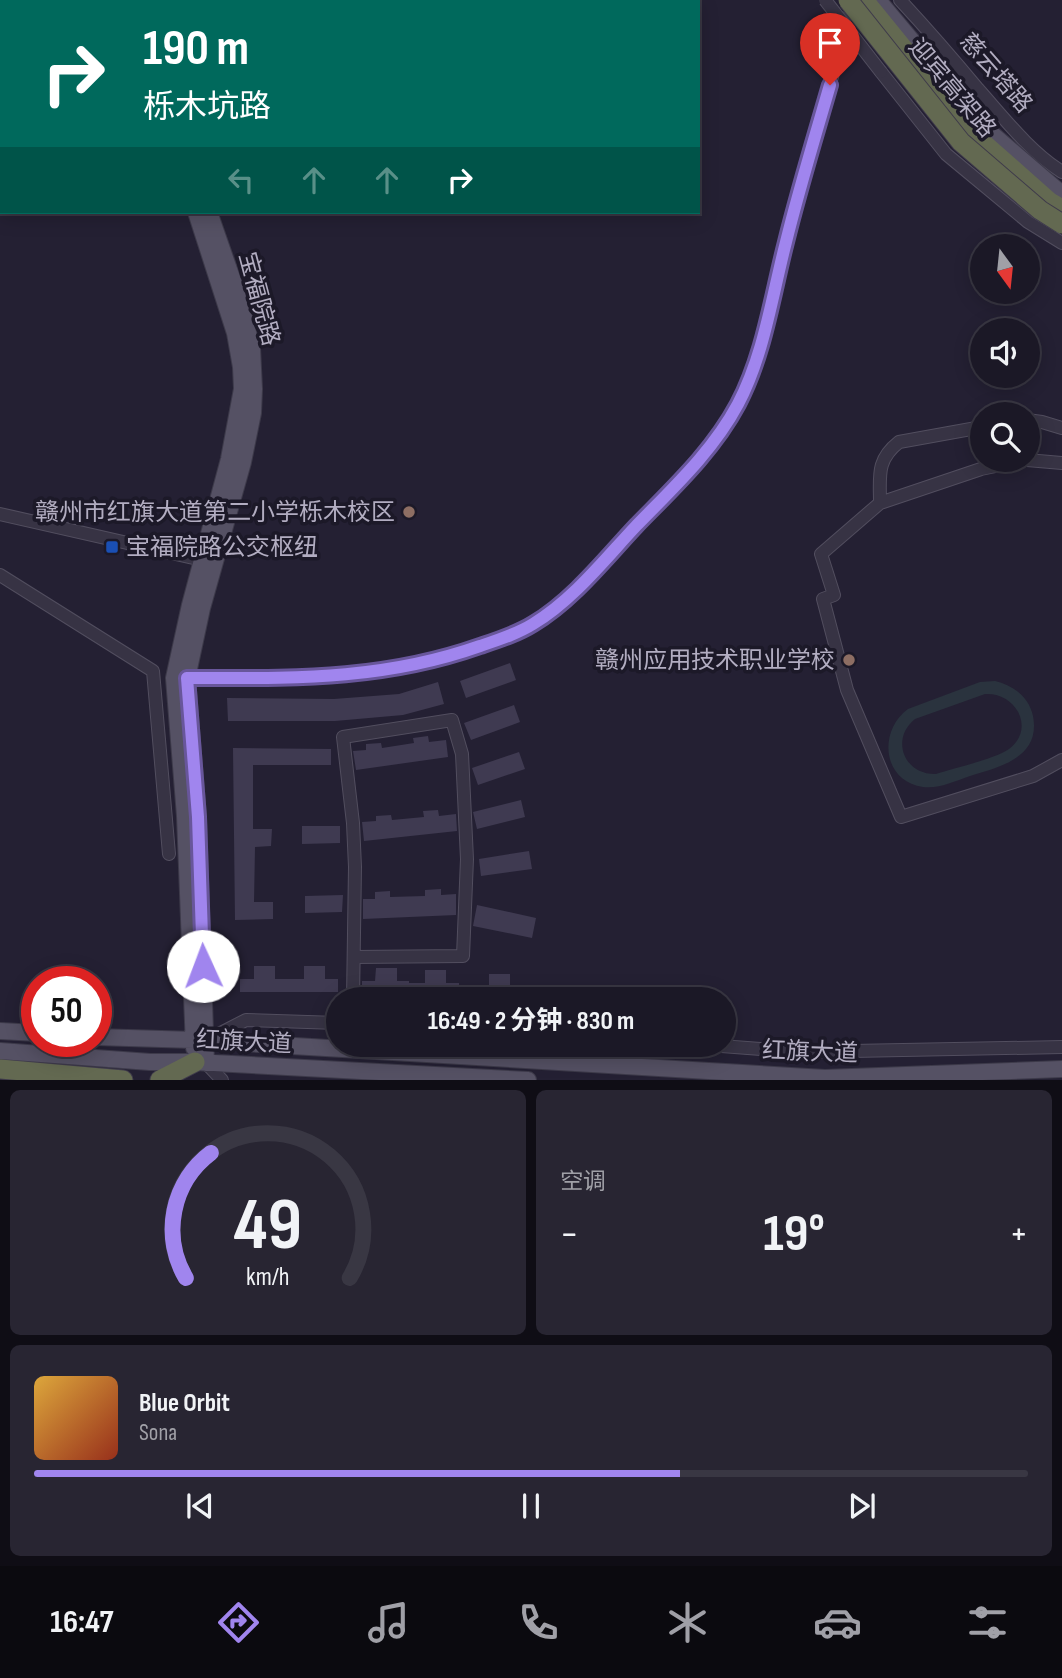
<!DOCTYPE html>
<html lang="zh">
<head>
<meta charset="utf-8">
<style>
	:root { --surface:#1b1826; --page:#282532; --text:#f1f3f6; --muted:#a0a0a7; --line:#393743; --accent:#a085ee }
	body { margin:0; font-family:"Sofia Sans Condensed","Noto Sans SC",sans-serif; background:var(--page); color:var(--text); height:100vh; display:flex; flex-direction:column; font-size:26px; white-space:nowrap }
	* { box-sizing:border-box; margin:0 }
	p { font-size:23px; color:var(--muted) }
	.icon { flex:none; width:38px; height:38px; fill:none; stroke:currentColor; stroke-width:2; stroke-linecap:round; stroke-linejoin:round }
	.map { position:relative; height:1080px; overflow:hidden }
	.panel { display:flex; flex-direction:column; gap:10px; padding:10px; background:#0f0d15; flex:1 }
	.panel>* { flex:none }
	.banner { position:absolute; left:0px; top:0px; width:700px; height:214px; box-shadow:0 4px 18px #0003,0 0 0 2px var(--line); background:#00695c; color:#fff; overflow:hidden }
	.needle { width:46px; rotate:165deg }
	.buttons { position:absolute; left:970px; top:234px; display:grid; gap:14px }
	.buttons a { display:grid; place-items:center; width:70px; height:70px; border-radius:50%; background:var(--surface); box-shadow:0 4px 18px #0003,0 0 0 2px var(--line); font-size:35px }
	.speed { position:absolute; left:21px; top:966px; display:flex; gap:14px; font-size:35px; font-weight:700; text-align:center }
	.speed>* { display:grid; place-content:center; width:91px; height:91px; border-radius:50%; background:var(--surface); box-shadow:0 4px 18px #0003,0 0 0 2px var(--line); line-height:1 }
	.speed .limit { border:10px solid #d22; background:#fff; color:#111 }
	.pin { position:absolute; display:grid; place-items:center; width:60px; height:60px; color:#fff; margin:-72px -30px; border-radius:50% 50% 50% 0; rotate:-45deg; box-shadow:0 0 7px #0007 }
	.pin .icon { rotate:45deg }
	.me { position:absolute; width:77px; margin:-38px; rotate:358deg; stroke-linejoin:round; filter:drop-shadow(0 0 5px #0008) }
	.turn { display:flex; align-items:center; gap:24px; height:147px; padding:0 28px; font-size:32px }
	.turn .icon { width:91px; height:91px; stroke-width:2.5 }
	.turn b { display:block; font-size:49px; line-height:60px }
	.lanes { display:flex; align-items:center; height:66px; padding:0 28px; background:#0003; justify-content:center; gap:35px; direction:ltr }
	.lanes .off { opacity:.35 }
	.big { font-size:52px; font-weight:700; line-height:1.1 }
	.panel .card { flex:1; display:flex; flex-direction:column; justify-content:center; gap:10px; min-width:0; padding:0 24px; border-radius:10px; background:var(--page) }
	.panel .dial { align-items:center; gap:0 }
	.dial svg { height:182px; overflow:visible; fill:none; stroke:var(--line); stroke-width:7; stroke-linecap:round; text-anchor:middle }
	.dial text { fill:var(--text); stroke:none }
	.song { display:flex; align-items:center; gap:21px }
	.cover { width:84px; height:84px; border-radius:10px; background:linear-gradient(135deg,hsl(40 70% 55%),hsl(10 70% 35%)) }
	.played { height:7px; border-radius:4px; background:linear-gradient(90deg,var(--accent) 65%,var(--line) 65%) }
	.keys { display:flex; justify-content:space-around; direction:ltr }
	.heat { display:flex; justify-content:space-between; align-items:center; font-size:38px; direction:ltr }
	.panel .tiles { flex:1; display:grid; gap:10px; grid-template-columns:1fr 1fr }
	.card:last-child { grid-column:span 2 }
	.trip { position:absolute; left:326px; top:987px; width:410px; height:70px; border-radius:35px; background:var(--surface); box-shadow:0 4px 18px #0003,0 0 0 2px var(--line); font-weight:700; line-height:70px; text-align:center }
	.menu { display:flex; height:112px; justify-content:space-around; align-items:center; background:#0b0a0f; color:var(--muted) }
	.menu .icon { width:49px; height:49px }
	.menu .current { color:var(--accent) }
	.menu b { font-size:32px; color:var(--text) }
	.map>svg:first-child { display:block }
	.green { fill:#2a333e; fill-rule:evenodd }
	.building { fill:#3f3a51 }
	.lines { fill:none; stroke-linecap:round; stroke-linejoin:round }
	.minor-tunnel { stroke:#403c4f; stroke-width:12; stroke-dasharray:12 6; stroke-linecap:butt }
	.minor-casing { stroke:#524e5f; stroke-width:14 }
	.major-casing { stroke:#3d3a4a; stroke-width:18 }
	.highway-casing { stroke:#3f3b4b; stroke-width:21 }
	.minor { stroke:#373344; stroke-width:12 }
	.major { stroke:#555164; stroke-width:16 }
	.highway { stroke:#636951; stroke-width:19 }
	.minor-bridge-casing { stroke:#524e5f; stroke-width:14; stroke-linecap:butt }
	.highway-bridge-casing { stroke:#3f3b4b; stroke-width:21; stroke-linecap:butt }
	.minor-bridge { stroke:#373344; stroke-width:12 }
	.highway-bridge { stroke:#636951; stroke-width:19 }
	.route-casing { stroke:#68569b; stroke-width:18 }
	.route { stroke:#a085ee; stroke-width:12 }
	.education-dot { fill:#8d6e63; stroke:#1c1928; stroke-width:2.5 }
	.transit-dot { fill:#1a4fb4; stroke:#1c1928; stroke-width:2.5 }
	.labels { text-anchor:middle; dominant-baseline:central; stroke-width:7; stroke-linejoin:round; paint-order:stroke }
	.street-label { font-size:24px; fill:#b2adc1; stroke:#1c1928 }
	.poi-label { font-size:24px; fill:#b2adc1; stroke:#1c1928; text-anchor:end }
</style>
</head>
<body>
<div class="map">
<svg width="1062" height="1080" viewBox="0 0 1062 1080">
	<rect width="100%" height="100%" fill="#242033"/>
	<!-- green -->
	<path class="green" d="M995 681C1013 685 1029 697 1033 716 1041 757 1000 767 970 776 955 781 939 789 923 787 882 781 878 731 908 709L980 682ZM985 694C1016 692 1036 729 1009 749 995 759 954 768 936 774 904 775 890 739 915 719Z"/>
	<!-- building -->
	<path class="building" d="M510 663 516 680 466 698 460 681Z
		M438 682 444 704 403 715 335 721H228L227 698 334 699 399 694Z
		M514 705 520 722 471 740 464 723Z
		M428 736 429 742 446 740 448 757 356 770 353 751 366 750V744L381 743 382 748 414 743 413 738Z
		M233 748 331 749V765H253V829H272L271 846 255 847 254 902H273V919L235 920Z
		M519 752 525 769 478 785 472 768Z
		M521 800 525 817 477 829 473 812Z
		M438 810 439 816 456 814 457 831 364 841 362 822 376 821V816L391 815 392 820 424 817 423 811Z
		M302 826H340V843L302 844Z
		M529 851 532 869 481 876 479 859Z
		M441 889V895L456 894V915L363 919V899H375V892L390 891V897L425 896V890Z
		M343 895 342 912 305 913V896Z
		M477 905 536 918 532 938 473 926Z
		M254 966H275V979H304V966H325V979H338V992H240V979H254Z
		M376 968H397V981H409V983H425V970H446V983H459V996L362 994V981H375Z
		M489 974H510V988L523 987V999H475V987H489Z"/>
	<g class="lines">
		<!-- minor-tunnel -->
		<path class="minor-tunnel" d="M837 59 849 0"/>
		<defs>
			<path id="minor" d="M900 0C927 29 953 59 978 89 1004 118 1029 151 1062 172
				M881 72 946 154 1028 222 1062 243
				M1027 420 1042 422 1062 428
				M982 427 899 442C876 460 880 476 880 503L821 554 834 595 823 599 847 690 901 817 1033 776 1062 760
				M1027 442 1031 459
				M1027 460 1062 463
				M880 503 981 469 1025 460
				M0 514 211 562
				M0 575 153 671 169 854
				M178 678C280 679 383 681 481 646 498 640 518 633 534 623 574 598 605 559 637 525 673 488 714 450 738 404 764 354 772 296 786 242 801 181 820 120 837 59
				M353 999 355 867 353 823 343 737 452 720 462 754 467 859 463 956 354 957
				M207 1040 246 1020 338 1023
				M708 1045 801 1052 1062 1047
				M206 1063 222 1080"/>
			<path id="major" d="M878 0 984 127 1062 194
				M203 2 204 0
				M217 2V0
				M0 1031 37 1033
				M96 1037 194 1040 825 1078 1062 1069
				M194 1048 185 816 174 678 190 605 229 459 242 389 241 367 235 333 196 212
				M0 1051 150 1062H195L528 1080
				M206 1063 198 817 187 678 202 608 243 462 253 413 254 389 252 348 240 301 209 212"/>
			<path id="highway" d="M864 0 973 134 1050 202 1062 209
				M0 1069 123 1080
				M160 1080 195 1062"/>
		</defs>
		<!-- minor casing -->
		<use href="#minor" class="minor-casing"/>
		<!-- major casing -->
		<use href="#major" class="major-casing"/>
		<!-- highway casing -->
		<use href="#highway" class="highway-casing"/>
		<!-- minor -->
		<use href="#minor" class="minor"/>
		<!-- major -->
		<use href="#major" class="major"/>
		<!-- highway -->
		<use href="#highway" class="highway"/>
		<defs>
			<path id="minor-bridge" d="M825 0 881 72"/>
			<path id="highway-bridge" d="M848 0 961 142 1040 210 1062 224"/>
		</defs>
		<!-- minor-bridge casing -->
		<use href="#minor-bridge" class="minor-bridge-casing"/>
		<!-- highway-bridge casing -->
		<use href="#highway-bridge" class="highway-bridge-casing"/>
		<!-- minor-bridge -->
		<use href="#minor-bridge" class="minor-bridge"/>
		<!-- highway-bridge -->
		<use href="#highway-bridge" class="highway-bridge"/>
	</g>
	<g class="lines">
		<defs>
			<path id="route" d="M203 966 198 817 187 678C290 678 381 681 480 646 498 640 517 634 533 624 573 600 605 559 636 526 673 488 713 451 738 404 764 355 772 296 786 242 799 189 815 137 830 85"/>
		</defs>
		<!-- route casing -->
		<use href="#route" class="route-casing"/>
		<!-- route -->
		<use href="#route" class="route"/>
	</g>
	<!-- markers -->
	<g class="education-dot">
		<circle cx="409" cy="512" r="7"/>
		<circle cx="849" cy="660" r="7"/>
	</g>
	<rect class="transit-dot" x="105" y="540" width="14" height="14" rx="3.5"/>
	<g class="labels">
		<!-- street labels -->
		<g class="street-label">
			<text transform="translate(996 73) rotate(49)">慈云塔路</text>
			<text transform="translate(952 88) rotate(50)">迎宾高架路</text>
			<text transform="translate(259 299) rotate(75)">宝福院路</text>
			<text transform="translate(244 1042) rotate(3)">红旗大道</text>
			<text transform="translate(810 1052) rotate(2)">红旗大道</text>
		</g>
		<!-- poi labels -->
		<g class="poi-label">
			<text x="395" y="512">赣州市红旗大道第二小学栎木校区</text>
			<text x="126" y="547" text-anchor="start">宝福院路公交枢纽</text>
			<text x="835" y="660">赣州应用技术职业学校</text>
		</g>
	</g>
</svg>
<div class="buttons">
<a><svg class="needle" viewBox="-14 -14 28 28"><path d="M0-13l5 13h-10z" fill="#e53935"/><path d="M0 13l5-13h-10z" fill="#a0a0a7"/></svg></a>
<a><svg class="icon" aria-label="sound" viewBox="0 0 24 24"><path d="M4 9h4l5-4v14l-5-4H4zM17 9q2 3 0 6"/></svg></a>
<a><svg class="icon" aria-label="search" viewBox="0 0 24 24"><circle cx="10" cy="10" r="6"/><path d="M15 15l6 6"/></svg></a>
</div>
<div class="speed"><div class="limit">50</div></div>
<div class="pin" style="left:830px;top:85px;background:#d93025"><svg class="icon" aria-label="arrive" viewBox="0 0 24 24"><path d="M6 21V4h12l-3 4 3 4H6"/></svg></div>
<svg class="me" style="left:203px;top:966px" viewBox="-20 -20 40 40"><circle r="19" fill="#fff"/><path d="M0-13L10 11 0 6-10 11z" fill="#a085ee"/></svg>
<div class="trip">16:49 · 2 分钟 · 830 m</div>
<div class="banner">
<div class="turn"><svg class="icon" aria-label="right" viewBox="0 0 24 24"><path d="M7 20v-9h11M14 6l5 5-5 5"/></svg><div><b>190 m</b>栎木坑路</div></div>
<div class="lanes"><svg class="icon off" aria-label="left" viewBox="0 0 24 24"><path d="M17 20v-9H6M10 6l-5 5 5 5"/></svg><svg class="icon off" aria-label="ahead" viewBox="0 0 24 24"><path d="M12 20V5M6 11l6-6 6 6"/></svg><svg class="icon off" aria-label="ahead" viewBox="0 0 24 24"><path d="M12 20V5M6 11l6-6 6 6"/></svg><svg class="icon" aria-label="right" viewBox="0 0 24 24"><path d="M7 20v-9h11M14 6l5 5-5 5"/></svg></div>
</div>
</div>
<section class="panel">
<div class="tiles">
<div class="card dial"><svg viewBox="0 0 100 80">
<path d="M14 69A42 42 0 1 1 86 69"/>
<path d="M14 69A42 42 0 0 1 25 14" stroke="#a085ee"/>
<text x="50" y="56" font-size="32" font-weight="700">49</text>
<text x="50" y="72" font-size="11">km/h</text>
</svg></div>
<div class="card"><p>空调</p>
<div class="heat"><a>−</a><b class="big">19°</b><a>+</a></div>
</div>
<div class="card">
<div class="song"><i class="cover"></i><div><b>Blue Orbit</b><p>Sona</p></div></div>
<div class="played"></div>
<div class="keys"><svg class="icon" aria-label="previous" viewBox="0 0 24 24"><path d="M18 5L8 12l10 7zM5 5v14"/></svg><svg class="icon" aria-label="pause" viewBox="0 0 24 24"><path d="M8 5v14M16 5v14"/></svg><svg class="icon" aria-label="next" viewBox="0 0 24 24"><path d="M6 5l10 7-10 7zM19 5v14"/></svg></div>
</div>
</div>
</section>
<nav class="menu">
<b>16:47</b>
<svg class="icon current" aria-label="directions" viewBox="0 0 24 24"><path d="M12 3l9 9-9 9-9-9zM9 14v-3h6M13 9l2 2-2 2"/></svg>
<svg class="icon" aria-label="music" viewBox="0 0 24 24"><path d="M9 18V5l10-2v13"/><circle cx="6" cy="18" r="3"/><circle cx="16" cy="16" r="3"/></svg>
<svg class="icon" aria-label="phone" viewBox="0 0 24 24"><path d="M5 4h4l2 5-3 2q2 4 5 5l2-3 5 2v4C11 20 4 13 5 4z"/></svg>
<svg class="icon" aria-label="climate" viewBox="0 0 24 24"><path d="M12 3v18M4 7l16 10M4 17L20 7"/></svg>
<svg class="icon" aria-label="car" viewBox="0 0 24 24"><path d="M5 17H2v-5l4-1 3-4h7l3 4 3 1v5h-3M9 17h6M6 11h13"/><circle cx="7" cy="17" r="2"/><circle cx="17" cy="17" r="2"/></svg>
<svg class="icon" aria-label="filters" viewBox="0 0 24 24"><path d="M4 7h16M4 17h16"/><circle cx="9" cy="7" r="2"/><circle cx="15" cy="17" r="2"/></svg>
</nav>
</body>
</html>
